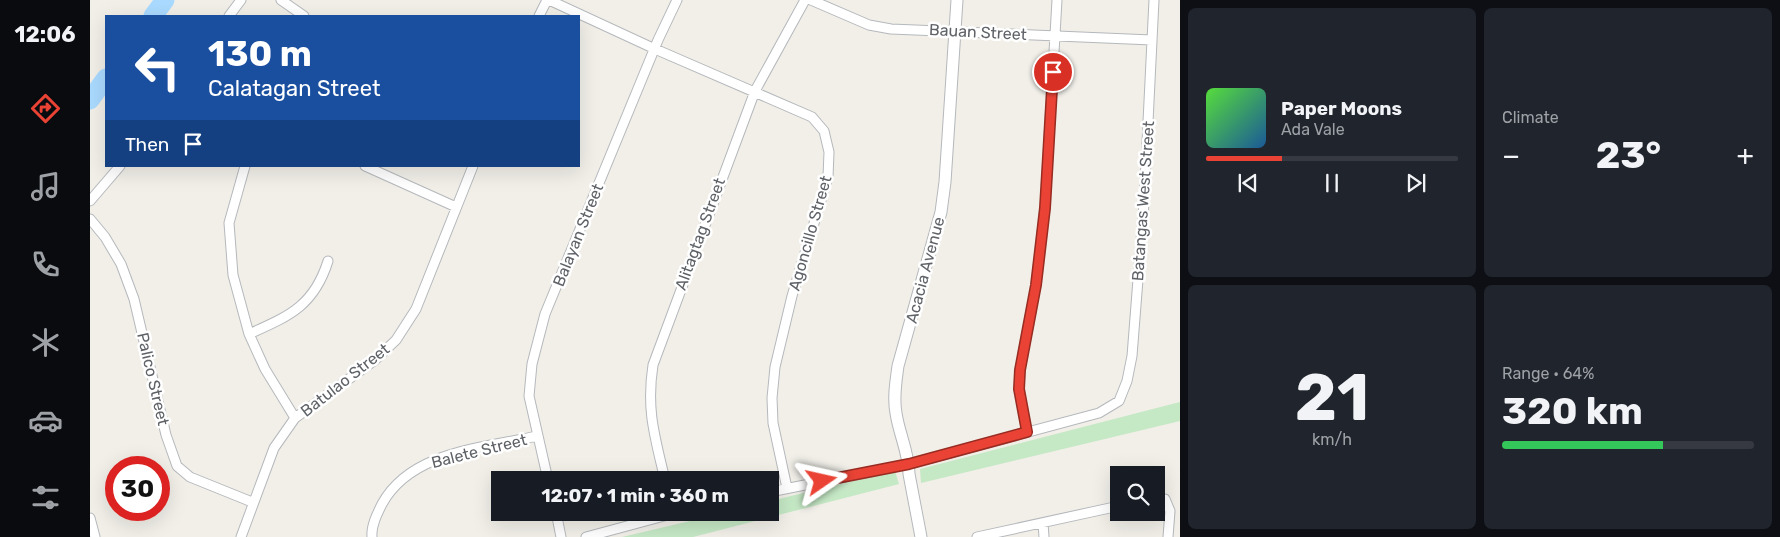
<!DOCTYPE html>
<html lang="en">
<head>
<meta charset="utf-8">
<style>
	:root { --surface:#171b24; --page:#20242c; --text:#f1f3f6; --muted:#9ea1a6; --line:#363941; --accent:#ea4335 }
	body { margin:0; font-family:Rubik,sans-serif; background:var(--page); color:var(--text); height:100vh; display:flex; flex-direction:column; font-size:19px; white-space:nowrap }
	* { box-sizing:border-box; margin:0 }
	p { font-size:16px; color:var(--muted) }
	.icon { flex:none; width:28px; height:28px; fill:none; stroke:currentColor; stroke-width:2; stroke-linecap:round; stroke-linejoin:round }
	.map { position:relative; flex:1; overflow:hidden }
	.sheet { display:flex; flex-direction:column; gap:8px; padding:8px; background:#0d0f14; width:600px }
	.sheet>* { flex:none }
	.guide { position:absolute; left:15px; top:15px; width:475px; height:152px; border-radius:0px; box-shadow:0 5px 20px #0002; background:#1a4fa0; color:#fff; overflow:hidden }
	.controls { position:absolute; left:1020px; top:466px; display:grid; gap:10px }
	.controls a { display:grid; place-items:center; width:55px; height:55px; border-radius:0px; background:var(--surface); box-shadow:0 5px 20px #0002; font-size:25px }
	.speed { position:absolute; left:15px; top:456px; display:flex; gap:10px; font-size:25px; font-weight:700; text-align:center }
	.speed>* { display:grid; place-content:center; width:65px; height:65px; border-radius:50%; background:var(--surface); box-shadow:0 5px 20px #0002; line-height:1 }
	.speed .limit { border:8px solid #d22; background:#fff; color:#111 }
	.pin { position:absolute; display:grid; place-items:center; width:42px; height:42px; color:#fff; margin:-21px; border:2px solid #fff; border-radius:50%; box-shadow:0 1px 5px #0007 }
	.me { position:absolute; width:55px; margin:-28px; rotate:79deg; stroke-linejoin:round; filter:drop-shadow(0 0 4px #0008) }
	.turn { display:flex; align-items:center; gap:18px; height:105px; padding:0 20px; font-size:22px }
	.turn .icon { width:65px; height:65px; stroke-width:2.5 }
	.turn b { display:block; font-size:35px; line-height:42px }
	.then { display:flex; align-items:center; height:48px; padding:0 20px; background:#0003; gap:10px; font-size:19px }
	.big { font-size:38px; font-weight:700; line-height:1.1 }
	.sheet .widget { flex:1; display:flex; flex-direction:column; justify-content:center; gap:8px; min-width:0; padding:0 18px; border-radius:8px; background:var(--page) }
	.sheet .dial { align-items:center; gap:0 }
	.dial b { font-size:65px; line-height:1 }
	.song { display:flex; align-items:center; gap:15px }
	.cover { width:60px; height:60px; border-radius:8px; background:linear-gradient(135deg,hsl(110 70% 55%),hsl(210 70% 35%)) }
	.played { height:5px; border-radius:2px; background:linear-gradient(90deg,var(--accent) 30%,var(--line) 30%) }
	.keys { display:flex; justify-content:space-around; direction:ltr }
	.heat { display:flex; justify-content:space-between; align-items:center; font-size:28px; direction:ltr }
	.charge { height:8px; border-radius:4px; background:linear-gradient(90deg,#34c759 64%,var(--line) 0) }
	.sheet .tiles { flex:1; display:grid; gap:8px; grid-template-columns:repeat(2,1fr) }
	.trip { position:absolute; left:401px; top:471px; width:288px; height:50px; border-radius:0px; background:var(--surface); box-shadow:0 5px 20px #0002; font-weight:700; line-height:50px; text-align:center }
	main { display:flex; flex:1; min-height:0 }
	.dock { display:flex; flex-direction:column; width:90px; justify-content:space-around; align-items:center; background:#090b0e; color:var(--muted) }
	.dock .icon { width:35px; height:35px }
	.dock .active { color:var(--accent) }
	.dock b { font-size:22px; color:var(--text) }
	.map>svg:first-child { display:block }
	.green { fill:#c5e8c5 }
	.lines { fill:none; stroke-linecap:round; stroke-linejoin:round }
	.river { stroke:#aadaff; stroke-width:19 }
	.minor-casing { stroke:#b5b8bc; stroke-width:11 }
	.tertiary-casing { stroke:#b5b8bc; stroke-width:13 }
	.minor { stroke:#fff; stroke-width:9 }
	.tertiary { stroke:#fff; stroke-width:11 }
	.route-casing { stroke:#982c22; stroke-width:12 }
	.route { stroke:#ea4335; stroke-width:9 }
	.labels { text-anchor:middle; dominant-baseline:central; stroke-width:5; stroke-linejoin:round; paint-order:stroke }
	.street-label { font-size:16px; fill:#5f6368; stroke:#fff }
</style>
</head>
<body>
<main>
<nav class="dock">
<b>12:06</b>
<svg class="icon active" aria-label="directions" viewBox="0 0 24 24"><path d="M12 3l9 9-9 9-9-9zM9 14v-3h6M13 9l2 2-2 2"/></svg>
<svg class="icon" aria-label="music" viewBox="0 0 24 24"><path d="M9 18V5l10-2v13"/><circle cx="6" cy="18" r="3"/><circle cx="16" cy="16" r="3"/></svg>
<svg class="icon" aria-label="phone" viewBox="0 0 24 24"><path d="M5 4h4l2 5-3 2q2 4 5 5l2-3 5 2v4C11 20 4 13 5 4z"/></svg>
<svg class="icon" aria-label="climate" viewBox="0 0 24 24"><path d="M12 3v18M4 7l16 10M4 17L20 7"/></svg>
<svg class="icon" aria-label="car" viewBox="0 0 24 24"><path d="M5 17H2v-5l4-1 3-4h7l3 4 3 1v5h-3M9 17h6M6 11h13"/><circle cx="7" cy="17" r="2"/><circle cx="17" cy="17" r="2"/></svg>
<svg class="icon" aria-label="filters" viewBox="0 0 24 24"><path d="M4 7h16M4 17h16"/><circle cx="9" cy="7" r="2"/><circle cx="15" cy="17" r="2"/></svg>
</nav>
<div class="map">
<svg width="1090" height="537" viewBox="0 0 1090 537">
	<rect width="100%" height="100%" fill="#f1efe8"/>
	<!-- green -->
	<path class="green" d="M1090 402V421L831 483 830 469Z
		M805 471 809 484 603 537H532L634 513 680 512V501Z"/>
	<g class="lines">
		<!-- river -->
		<path class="river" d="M63 16 75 0
			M0 100 16 78"/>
		<defs>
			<path id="minor" d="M191 0 214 16
				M459 0 565 49 722 117 734 131 739 152 738 177 702 296 685 367 682 398 683 423 697 488
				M721 0 779 25 801 29 1062 40
				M139 16 151 0
				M449 16 457 0
				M155 166 139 223 143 275 159 334 175 369 205 418
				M275 166 366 207
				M0 201 30 166
				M0 219 15 237 31 264 44 299 76 435 87 466 100 477 162 502
				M159 334C199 316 224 306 238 261
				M937 432 929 389 930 370 946 285 955 208 967 0
				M458 480 439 396 442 364 455 314 568 40 587 0
				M575 480C565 437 556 410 563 365L665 91 715 0
				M680 492 819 464 1009 413 1029 401 1037 381 1042 356 1054 203 1064 0
				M1066 499H1075L1080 511 1078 537
				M466 512 471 537
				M0 518 5 537
				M953 523 954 537
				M151 537 184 448 205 418 285 360 306 340 326 309 383 166
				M282 537C281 526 287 514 292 504 321 451 394 448 447 436
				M496 537 589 512
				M887 537 1029 506"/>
			<path id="tertiary" d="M831 537 819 474C819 453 809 434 806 413 803 398 806 381 808 366L851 212 855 182 867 0"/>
		</defs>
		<!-- minor casing -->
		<use href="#minor" class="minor-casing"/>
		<!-- tertiary casing -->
		<use href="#tertiary" class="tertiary-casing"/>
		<!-- minor -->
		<use href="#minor" class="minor"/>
		<!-- tertiary -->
		<use href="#tertiary" class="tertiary"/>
	</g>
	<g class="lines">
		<defs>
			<path id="route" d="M732 481 819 464 937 432 929 389 930 370 946 285 955 208 963 72"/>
		</defs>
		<!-- route casing -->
		<use href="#route" class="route-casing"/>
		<!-- route -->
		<use href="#route" class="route"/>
	</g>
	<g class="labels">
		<!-- street labels -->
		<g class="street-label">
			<text transform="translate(888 32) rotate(3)">Bauan Street</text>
			<text transform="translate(1053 201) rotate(-86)">Batangas West Street</text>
			<text transform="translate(720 233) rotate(-74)">Agoncillo Street</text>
			<text transform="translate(610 234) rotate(-70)">Alitagtag Street</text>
			<text transform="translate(488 235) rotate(-68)">Balayan Street</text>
			<text transform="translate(835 270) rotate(-75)">Acacia Avenue</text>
			<text transform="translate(63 379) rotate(77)">Palico Street</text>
			<text transform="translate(255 380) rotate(-38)">Batulao Street</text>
			<text transform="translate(389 451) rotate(-14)">Balete Street</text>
		</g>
	</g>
</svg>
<div class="controls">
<a><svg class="icon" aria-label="search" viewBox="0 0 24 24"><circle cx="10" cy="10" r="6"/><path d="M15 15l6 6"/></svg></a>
</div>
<div class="speed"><div class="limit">30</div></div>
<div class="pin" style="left:963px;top:72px;background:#d93025"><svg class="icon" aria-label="arrive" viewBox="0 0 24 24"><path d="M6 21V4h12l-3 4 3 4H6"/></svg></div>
<svg class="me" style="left:732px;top:481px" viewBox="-20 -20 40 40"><path d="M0-17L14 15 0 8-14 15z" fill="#ea4335" stroke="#fff" stroke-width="4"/></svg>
<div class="trip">12:07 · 1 min · 360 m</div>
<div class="guide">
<div class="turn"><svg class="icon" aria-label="left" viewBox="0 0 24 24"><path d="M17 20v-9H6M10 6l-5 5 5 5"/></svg><div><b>130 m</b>Calatagan Street</div></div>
<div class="then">Then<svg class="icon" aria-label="arrive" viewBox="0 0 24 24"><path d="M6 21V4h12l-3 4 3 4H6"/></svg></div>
</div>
</div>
<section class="sheet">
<div class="tiles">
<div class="widget">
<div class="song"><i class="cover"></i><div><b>Paper Moons</b><p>Ada Vale</p></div></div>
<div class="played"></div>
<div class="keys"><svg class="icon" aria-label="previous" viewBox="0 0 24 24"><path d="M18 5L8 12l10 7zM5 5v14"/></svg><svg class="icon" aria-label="pause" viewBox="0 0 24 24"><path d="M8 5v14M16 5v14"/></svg><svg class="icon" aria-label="next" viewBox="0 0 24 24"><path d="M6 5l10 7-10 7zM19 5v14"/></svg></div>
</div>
<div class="widget"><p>Climate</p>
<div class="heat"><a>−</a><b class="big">23°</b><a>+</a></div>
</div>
<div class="widget dial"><b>21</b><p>km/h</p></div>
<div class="widget"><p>Range · 64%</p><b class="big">320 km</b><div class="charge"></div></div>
</div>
</section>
</main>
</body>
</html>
